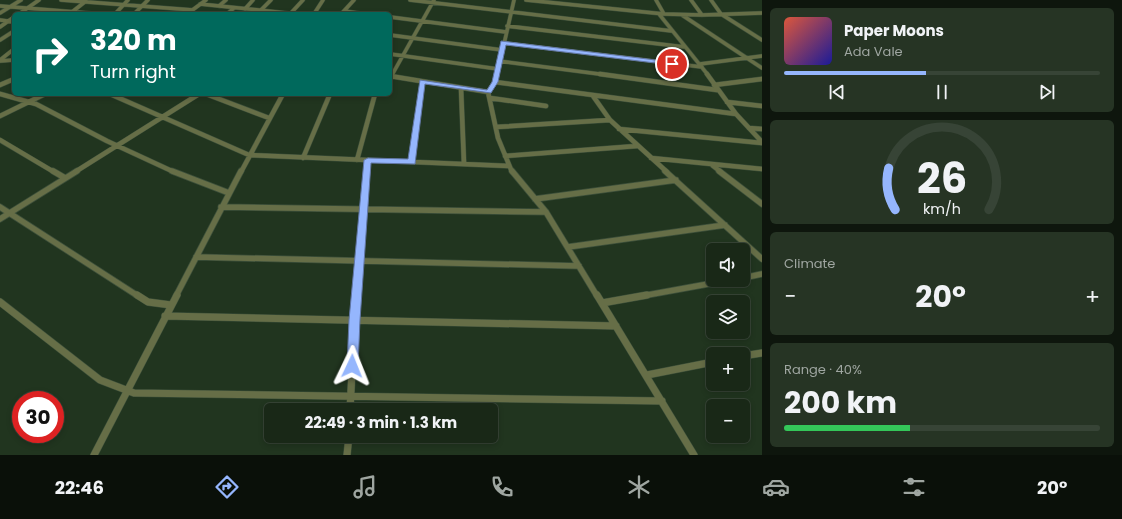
<!DOCTYPE html>
<html lang="en">
<head>
<meta charset="utf-8">
<style>
	:root { --surface:#192817; --page:#263424; --text:#f1f3f6; --muted:#9fa6a1; --line:#374436; --accent:#95b6fd }
	body { margin:0; font-family:Poppins,sans-serif; background:var(--page); color:var(--text); height:100vh; display:flex; flex-direction:column; font-size:15px; white-space:nowrap }
	* { box-sizing:border-box; margin:0 }
	p { font-size:13px; color:var(--muted) }
	.icon { flex:none; width:22px; height:22px; fill:none; stroke:currentColor; stroke-width:2; stroke-linecap:round; stroke-linejoin:round }
	.map { position:relative; flex:1; overflow:hidden }
	.drawer { display:flex; flex-direction:column; gap:8px; padding:8px; background:#0e160d; width:360px }
	.drawer>* { flex:none }
	.top-card { position:absolute; left:12px; top:12px; width:380px; height:84px; border-radius:6px; box-shadow:0 2px 6px #0003,0 0 0 1px var(--line); background:#00695c; color:#fff; overflow:hidden }
	.controls { position:absolute; left:706px; top:243px; display:grid; gap:8px }
	.controls a { display:grid; place-items:center; width:44px; height:44px; border-radius:6px; background:var(--surface); box-shadow:0 2px 6px #0003,0 0 0 1px var(--line); font-size:20px }
	.speed { position:absolute; left:12px; top:391px; display:flex; gap:8px; font-size:20px; font-weight:700; text-align:center }
	.speed>* { display:grid; place-content:center; width:52px; height:52px; border-radius:50%; background:var(--surface); box-shadow:0 2px 6px #0003,0 0 0 1px var(--line); line-height:1 }
	.speed .limit { border:6px solid #d22; background:#fff; color:#111 }
	.pin { position:absolute; display:grid; place-items:center; width:34px; height:34px; color:#fff; margin:-17px; border:2px solid #fff; border-radius:50%; box-shadow:0 1px 4px #0007 }
	.me { position:absolute; width:44px; margin:-22px; rotate:2deg; stroke-linejoin:round; filter:drop-shadow(0 0 3px #0008) }
	.turn { display:flex; align-items:center; gap:14px; height:84px; padding:0 12px; font-size:18px }
	.turn .icon { width:52px; height:52px; stroke-width:2.5 }
	.turn b { display:block; font-size:28px; line-height:34px }
	.big { font-size:30px; font-weight:700; line-height:1.1 }
	.drawer .tile { flex:1; display:flex; flex-direction:column; justify-content:center; gap:6px; min-width:0; padding:0 14px; border-radius:6px; background:var(--page) }
	.drawer .dial { align-items:center; gap:0 }
	.dial svg { height:104px; overflow:visible; fill:none; stroke:var(--line); stroke-width:7; stroke-linecap:round; text-anchor:middle }
	.dial text { fill:var(--text); stroke:none }
	.song { display:flex; align-items:center; gap:12px }
	.cover { width:48px; height:48px; border-radius:6px; background:linear-gradient(135deg,hsl(10 70% 55%),hsl(240 70% 35%)) }
	.played { height:4px; border-radius:2px; background:linear-gradient(90deg,var(--accent) 45%,var(--line) 45%) }
	.keys { display:flex; justify-content:space-around; direction:ltr }
	.heat { display:flex; justify-content:space-between; align-items:center; font-size:22px; direction:ltr }
	.charge { height:6px; border-radius:3px; background:linear-gradient(90deg,#34c759 40%,var(--line) 0) }
	.trip { position:absolute; left:264px; top:403px; width:234px; height:40px; border-radius:6px; background:var(--surface); box-shadow:0 2px 6px #0003,0 0 0 1px var(--line); font-weight:700; line-height:40px; text-align:center }
	.menu { display:flex; height:64px; justify-content:space-around; align-items:center; background:#0a1009; color:var(--muted) }
	.menu .icon { width:28px; height:28px }
	.menu .on { color:var(--accent) }
	.menu b { font-size:18px; color:var(--text) }
	main { display:flex; flex:1; min-height:0 }
	.map>svg:first-child { display:block }
	.lines { fill:none; stroke-linecap:round; stroke-linejoin:round }
	.minor-far3-casing { stroke:#3d503b; stroke-width:4.5 }
	.minor-far2-casing { stroke:#3d503b; stroke-width:5.5 }
	.minor-far1-casing { stroke:#3d503b; stroke-width:7 }
	.minor-casing { stroke:#3d503b; stroke-width:8 }
	.minor-far3 { stroke:#666e47; stroke-width:3.5 }
	.minor-far2 { stroke:#666e47; stroke-width:4.5 }
	.minor-far1 { stroke:#666e47; stroke-width:5.5 }
	.minor { stroke:#666e47; stroke-width:7 }
	.route { fill:#95b6fd; stroke:#6176a4 }
</style>
</head>
<body>
<main>
<div class="map">
<svg width="762" height="455" viewBox="0 0 762 455">
	<rect width="100%" height="100%" fill="#21351f"/>
	<g class="lines">
		<defs>
			<path id="minor-far3" d="M61 0 193 10
				M410 0 672 31
				M526 0 664 14 702 15 762 13
				M656 0 664 14
				M691 0 702 15
				M711 0 721 14 762 40
				M200 4 296 14
				M0 6 101 14
				M219 6 226 0
				M245 9 253 0
				M261 10 271 0
				M344 11 365 14
				M72 12 86 1
				M343 12 354 0
				M0 13 21 0
				M291 13 303 0
				M19 14 39 0
				M115 14 128 0
				M134 14 148 0
				M187 14 206 0
				M227 14 234 8
				M314 14 323 0
				M659 14 708 75
				M682 15 762 68
				M390 17 506 32
				M0 20 14 22
				M507 26 685 47
				M0 27 14 17
				M390 35 502 50
				M0 40 14 31
				M503 43 702 67
				M390 54 498 69
				M0 60 14 49
				M0 61 14 60
				M499 61 607 75
				M700 64 762 56
				M392 75 434 0
				M497 75 514 0"/>
			<path id="minor-far2" d="M497 74 495 82 488 92 498 138 512 172
				M600 74 717 90
				M707 74 736 114 762 142
				M390 76 488 92
				M391 77 392 74
				M495 82 736 114
				M0 85 14 79
				M714 85 762 79
				M461 88 464 164
				M0 94 36 104 107 141 174 172
				M110 94 249 155 509 166
				M206 94 269 118
				M593 96 610 120 667 172
				M490 98 546 106
				M727 102 762 106
				M0 116 45 94
				M496 127 610 120
				M749 128 762 129
				M619 129 762 143
				M0 140 54 172
				M505 156 637 146
				M303 158 330 94
				M651 158 762 169
				M357 160 375 94
				M412 162 422 82
				M712 165 721 172
				M75 172 199 94
				M241 172 283 94
				M367 172 368 160"/>
			<path id="minor-far1" d="M53 171 65 178
				M172 171 229 193
				M512 171 546 212 597 296
				M665 171 762 259
				M719 171 762 204
				M535 199 676 180
				M0 207 138 296
				M221 207 546 212
				M0 219 77 171
				M568 247 725 225
				M196 257 579 266
				M743 278 762 274
				M176 296 241 171
				M356 296 367 171
				M642 296 730 280"/>
			<path id="minor" d="M137 295 148 302 171 305
				M597 295 694 455
				M0 302 100 380 134 393 662 401
				M602 303 647 295
				M165 316 616 326
				M743 356 762 353
				M647 375 713 362
				M350 410 356 295
				M94 455 177 295
				M347 455 349 436"/>
		</defs>
		<!-- minor-far3 casing -->
		<use href="#minor-far3" class="minor-far3-casing"/>
		<!-- minor-far2 casing -->
		<use href="#minor-far2" class="minor-far2-casing"/>
		<!-- minor-far1 casing -->
		<use href="#minor-far1" class="minor-far1-casing"/>
		<!-- minor casing -->
		<use href="#minor" class="minor-casing"/>
		<!-- minor-far3 -->
		<use href="#minor-far3" class="minor-far3"/>
		<!-- minor-far2 -->
		<use href="#minor-far2" class="minor-far2"/>
		<!-- minor-far1 -->
		<use href="#minor-far1" class="minor-far1"/>
		<!-- minor -->
		<use href="#minor" class="minor"/>
	</g>
	<!-- route -->
	<path class="route" d="M501 41 672 62 675 64 672 65 506 45 498 82 491 93 425 84 415 164 371 163 360 320 358 366 357 370 352 371 348 370 347 366 349 320 364 160 368 158 408 159 420 80 487 90 492 82Z"/>
</svg>
<div class="controls">
<a><svg class="icon" aria-label="sound" viewBox="0 0 24 24"><path d="M4 9h4l5-4v14l-5-4H4zM17 9q2 3 0 6"/></svg></a>
<a><svg class="icon" aria-label="layers" viewBox="0 0 24 24"><path d="M12 4l9 5-9 5-9-5zM3 14l9 5 9-5"/></svg></a>
<a>+</a>
<a>−</a>
</div>
<div class="speed"><div class="limit">30</div></div>
<div class="pin" style="left:672px;top:64px;background:#d93025"><svg class="icon" aria-label="arrive" viewBox="0 0 24 24"><path d="M6 21V4h12l-3 4 3 4H6"/></svg></div>
<svg class="me" style="left:352px;top:366px" viewBox="-20 -20 40 40"><path d="M0-17L14 15 0 8-14 15z" fill="#95b6fd" stroke="#fff" stroke-width="4"/></svg>
<div class="trip">22:49 · 3 min · 1.3 km</div>
<div class="top-card">
<div class="turn"><svg class="icon" aria-label="right" viewBox="0 0 24 24"><path d="M7 20v-9h11M14 6l5 5-5 5"/></svg><div><b>320 m</b>Turn right</div></div>
</div>
</div>
<section class="drawer">
<div class="tile">
<div class="song"><i class="cover"></i><div><b>Paper Moons</b><p>Ada Vale</p></div></div>
<div class="played"></div>
<div class="keys"><svg class="icon" aria-label="previous" viewBox="0 0 24 24"><path d="M18 5L8 12l10 7zM5 5v14"/></svg><svg class="icon" aria-label="pause" viewBox="0 0 24 24"><path d="M8 5v14M16 5v14"/></svg><svg class="icon" aria-label="next" viewBox="0 0 24 24"><path d="M6 5l10 7-10 7zM19 5v14"/></svg></div>
</div>
<div class="tile dial"><svg viewBox="0 0 100 80">
<path d="M14 69A42 42 0 1 1 86 69"/>
<path d="M14 69A42 42 0 0 1 9 37" stroke="#95b6fd"/>
<text x="50" y="56" font-size="32" font-weight="700">26</text>
<text x="50" y="72" font-size="11">km/h</text>
</svg></div>
<div class="tile"><p>Climate</p>
<div class="heat"><a>−</a><b class="big">20°</b><a>+</a></div>
</div>
<div class="tile"><p>Range · 40%</p><b class="big">200 km</b><div class="charge"></div></div>
</section>
</main>
<nav class="menu">
<b>22:46</b>
<svg class="icon on" aria-label="directions" viewBox="0 0 24 24"><path d="M12 3l9 9-9 9-9-9zM9 14v-3h6M13 9l2 2-2 2"/></svg>
<svg class="icon" aria-label="music" viewBox="0 0 24 24"><path d="M9 18V5l10-2v13"/><circle cx="6" cy="18" r="3"/><circle cx="16" cy="16" r="3"/></svg>
<svg class="icon" aria-label="phone" viewBox="0 0 24 24"><path d="M5 4h4l2 5-3 2q2 4 5 5l2-3 5 2v4C11 20 4 13 5 4z"/></svg>
<svg class="icon" aria-label="climate" viewBox="0 0 24 24"><path d="M12 3v18M4 7l16 10M4 17L20 7"/></svg>
<svg class="icon" aria-label="car" viewBox="0 0 24 24"><path d="M5 17H2v-5l4-1 3-4h7l3 4 3 1v5h-3M9 17h6M6 11h13"/><circle cx="7" cy="17" r="2"/><circle cx="17" cy="17" r="2"/></svg>
<svg class="icon" aria-label="filters" viewBox="0 0 24 24"><path d="M4 7h16M4 17h16"/><circle cx="9" cy="7" r="2"/><circle cx="15" cy="17" r="2"/></svg>
<b>20°</b>
</nav>
</body>
</html>
